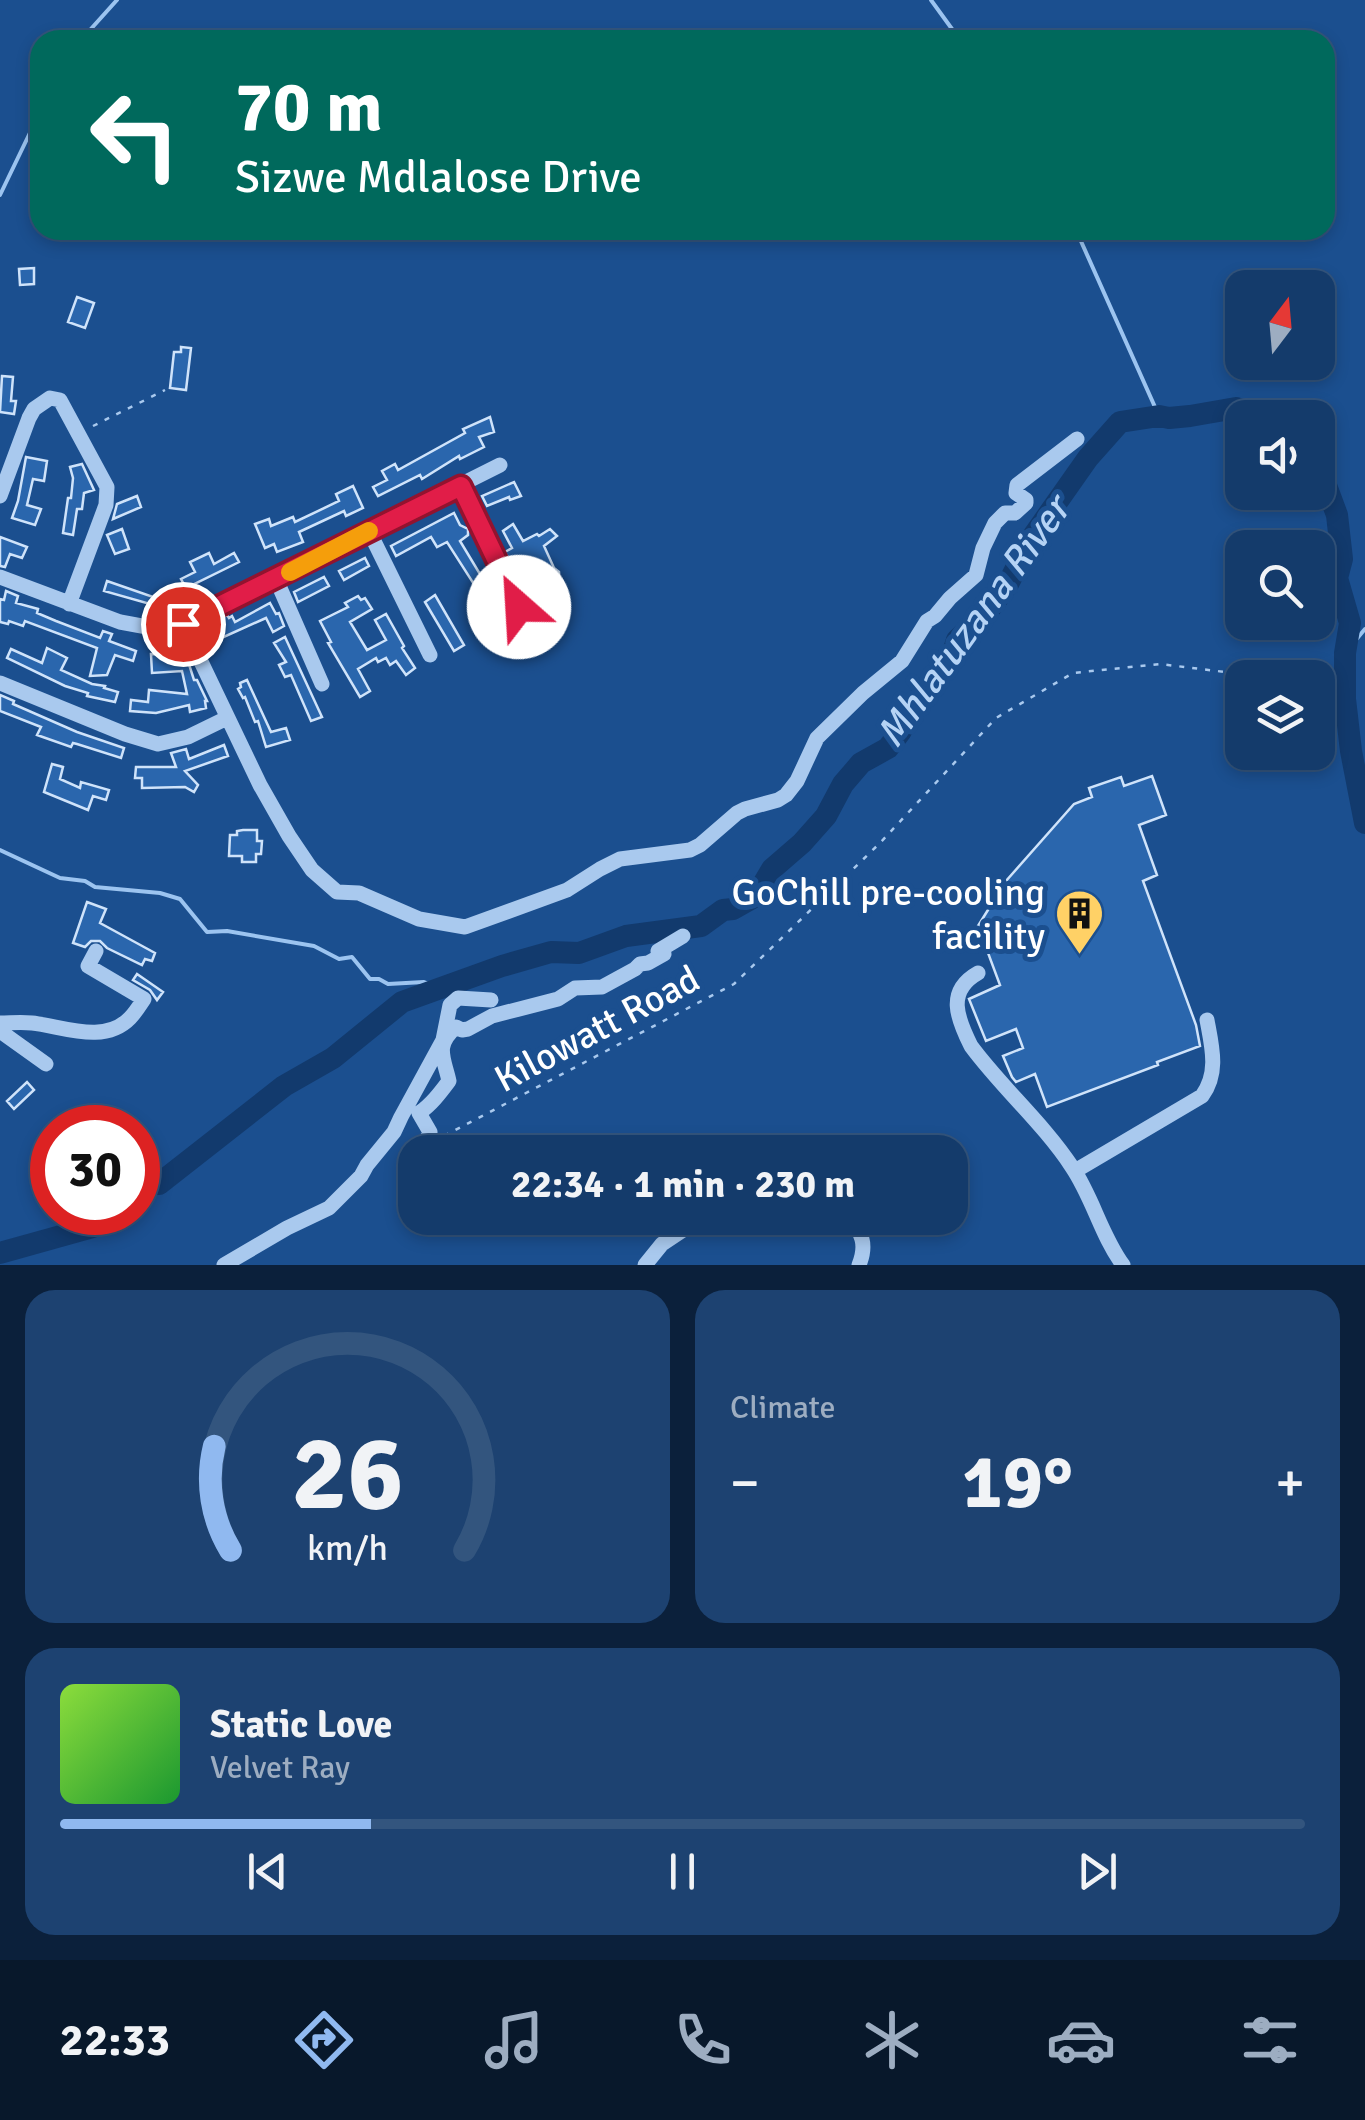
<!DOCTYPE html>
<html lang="en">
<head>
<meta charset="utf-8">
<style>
	:root { --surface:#143b6b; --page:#1d4271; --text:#f1f3f6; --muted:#9dadc1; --line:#33557e; --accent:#90b9f0 }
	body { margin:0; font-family:Signika,sans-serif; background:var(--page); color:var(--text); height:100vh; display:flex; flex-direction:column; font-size:38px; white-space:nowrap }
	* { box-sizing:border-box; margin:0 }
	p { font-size:32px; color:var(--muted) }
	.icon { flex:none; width:55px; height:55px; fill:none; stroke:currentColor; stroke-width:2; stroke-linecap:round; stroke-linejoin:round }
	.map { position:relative; height:1265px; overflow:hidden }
	.side { display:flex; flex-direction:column; gap:25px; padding:25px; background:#0b203b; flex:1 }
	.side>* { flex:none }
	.guide { position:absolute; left:30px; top:30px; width:1305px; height:210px; border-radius:30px; box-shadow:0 5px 15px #0003,0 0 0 2px var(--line); background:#00695c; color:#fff; overflow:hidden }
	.needle { width:65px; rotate:16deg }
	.controls { position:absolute; left:1225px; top:270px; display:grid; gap:20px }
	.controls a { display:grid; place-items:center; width:110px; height:110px; border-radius:20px; background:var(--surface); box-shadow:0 5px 15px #0003,0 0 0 2px var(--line); font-size:50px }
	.speed { position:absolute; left:30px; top:1105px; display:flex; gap:20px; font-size:50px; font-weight:700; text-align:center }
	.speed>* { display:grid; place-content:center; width:130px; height:130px; border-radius:50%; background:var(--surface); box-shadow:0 5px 15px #0003,0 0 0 2px var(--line); line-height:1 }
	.speed .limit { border:15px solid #d22; background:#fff; color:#111 }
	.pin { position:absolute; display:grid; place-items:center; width:85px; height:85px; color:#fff; margin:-42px; border:5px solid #fff; border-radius:50%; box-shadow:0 2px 10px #0007 }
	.me { position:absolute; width:110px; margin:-55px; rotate:334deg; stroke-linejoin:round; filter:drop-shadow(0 0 8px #0008) }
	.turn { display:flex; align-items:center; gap:35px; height:210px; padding:0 40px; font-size:45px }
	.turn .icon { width:130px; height:130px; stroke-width:2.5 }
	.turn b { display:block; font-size:70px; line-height:85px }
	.big { font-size:75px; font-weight:700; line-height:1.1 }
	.side .widget { flex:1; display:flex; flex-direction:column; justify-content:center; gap:15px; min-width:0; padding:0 35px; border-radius:30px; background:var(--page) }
	.side .dial { align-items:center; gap:0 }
	.dial svg { height:260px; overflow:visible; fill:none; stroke:var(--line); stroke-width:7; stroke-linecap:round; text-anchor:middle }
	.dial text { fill:var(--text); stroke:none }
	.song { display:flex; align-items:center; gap:30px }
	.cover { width:120px; height:120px; border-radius:15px; background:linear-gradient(135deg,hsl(90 70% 55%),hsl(130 70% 35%)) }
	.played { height:10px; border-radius:5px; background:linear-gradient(90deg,var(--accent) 25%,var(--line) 25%) }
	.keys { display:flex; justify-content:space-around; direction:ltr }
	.heat { display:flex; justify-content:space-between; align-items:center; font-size:55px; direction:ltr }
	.side .tiles { flex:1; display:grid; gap:25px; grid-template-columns:1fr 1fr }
	.widget:last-child { grid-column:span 2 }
	.trip { position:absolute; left:398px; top:1135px; width:570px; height:100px; border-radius:30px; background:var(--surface); box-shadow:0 5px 15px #0003,0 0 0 2px var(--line); font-weight:700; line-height:100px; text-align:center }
	.dock { display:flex; height:160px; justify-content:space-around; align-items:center; background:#08182b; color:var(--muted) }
	.dock .icon { width:70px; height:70px }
	.dock .active { color:var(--accent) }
	.dock b { font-size:45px; color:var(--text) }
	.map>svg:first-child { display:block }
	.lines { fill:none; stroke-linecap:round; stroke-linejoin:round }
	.stream { stroke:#9cc4f0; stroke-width:4 }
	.river { stroke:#123a6d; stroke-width:22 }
	.building { fill:#2a66ad; stroke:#cfe3fa; stroke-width:2.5 }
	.path { stroke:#a9c9ee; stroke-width:2.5; stroke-dasharray:5 8; stroke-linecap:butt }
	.minor { stroke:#a9c9ee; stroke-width:15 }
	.route-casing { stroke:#92132f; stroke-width:25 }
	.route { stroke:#e11d48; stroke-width:18 }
	.slow { stroke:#f59e0b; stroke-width:18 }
	.labels { text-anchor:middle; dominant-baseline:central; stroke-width:10; stroke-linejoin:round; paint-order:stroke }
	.poi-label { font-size:38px; fill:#fff; stroke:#1b4f8f; text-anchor:end }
	.street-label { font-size:38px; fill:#fff; stroke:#1b4f8f }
	.water-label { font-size:40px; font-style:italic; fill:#b5d3f5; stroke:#1b4f8f }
</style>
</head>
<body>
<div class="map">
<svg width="1365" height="1265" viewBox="0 0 1365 1265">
	<rect width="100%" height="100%" fill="#1b4f8f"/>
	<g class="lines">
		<!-- stream -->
		<path class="stream" d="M931 0 960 40
			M81 40 117 0
			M0 195 40 112
			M1076 230 1159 416
			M1345 653 1365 629
			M0 850 60 878 85 881 95 887 160 893 180 899 207 932 227 931 314 946 339 959 352 957 370 979H379L388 984 424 982 441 989"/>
		<!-- river -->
		<path class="river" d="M1318 471 1324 480 1337 515 1342 559 1337 578 1350 623 1345 653V699L1351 751 1365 823
			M138 1187 141 1183 159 1184 284 1086 333 1058 402 1002 502 966 551 952 579 953 626 936 701 926 723 910 733 909 756 896 772 869 802 843 826 816 843 784 861 763 888 748 901 731 909 711 952 656 957 640 988 611 1008 584 1031 539 1043 522 1088 458 1120 422 1159 416 1169 418 1190 416 1236 408 1260 418
			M0 1253 93 1227 109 1212"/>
	</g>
	<!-- building -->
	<path class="building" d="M34 268V284L20 285 19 269Z
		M77 297 94 303 85 328 68 322Z
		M181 347 191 348 186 390 170 388 174 352H181Z
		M2 376 13 377 11 401H16L14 414 0 412Z
		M490 417 494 432 479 437 484 447 460 459 459 456 422 479 420 475 378 496 373 487 387 480 382 471 395 464 398 470 465 433 463 429Z
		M26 457 47 461 44 481 33 479 27 505 41 509 35 525 12 518 18 501Z
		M82 464 94 490 84 493 82 509H77L73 535 63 533 68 498H71L73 478 70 467Z
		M514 482 521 496 510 500 509 497 487 506 482 496Z
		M353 486 363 508 346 516 344 511 299 532 303 542 277 552 274 544 265 548 255 524 269 519 271 526 293 517 295 522 339 501 336 494Z
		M137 496 141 507 113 519 117 504Z
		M454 513 460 525 468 529V535L460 541 495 599 486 603 447 542 437 547 431 537 396 556 391 546Z
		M513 524 523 541 537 534 539 536 550 529 557 536 544 546 554 568 559 572 560 587 549 591 553 598 540 606 532 607 529 602 534 582 522 588 505 552 512 548 503 531Z
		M122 529 129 549 115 554 107 535Z
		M0 537 27 547 22 558 10 554 5 567 0 566Z
		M209 553 214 564 234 553 239 562 186 588 181 579 195 572 190 562Z
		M365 558 369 566 344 580 339 571Z
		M324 577 329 586 298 602 294 592Z
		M107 581 159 599 157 606 104 591Z
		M6 591 18 596 16 603 38 609 37 613 56 621 100 638 103 631 112 634 109 641 136 651 133 661 115 655 107 675 90 676 97 648 25 621 23 626 9 621 8 624 0 622V599L4 600Z
		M435 595 464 645 454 651 425 602Z
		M358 596 361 600 365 598 372 609 350 622 367 650 386 640 375 620 386 614 404 646 402 648 415 668 406 675 396 661 390 665 386 658 378 662 376 658 358 669 370 691 360 697 328 643 331 642 320 621 348 607 345 603Z
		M270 603 276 614 279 613 284 626 273 632 266 618 208 644 207 642 205 643 200 633 217 625 215 621 227 615 229 618 232 616 235 622Z
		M285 637 322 717 311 721 291 675 285 677 279 665 286 662 274 643Z
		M47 648 67 658 61 670 92 684 105 686 104 688 118 692 115 702 87 696 88 693 65 686 7 658 11 649 42 663Z
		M151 654 180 656V660L187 658 194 680H197L207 701H205L206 708 190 712 189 705 156 713 130 711 131 700 148 702 149 690 187 694 182 671 152 673Z
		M247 680 271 732 286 728 290 740 266 747 258 721 255 722 245 697 243 698 238 689 241 687 240 683Z
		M0 695 14 701 13 704 77 732 124 748 121 758 77 744 73 743 71 747 37 735 41 727 0 711Z
		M224 745 228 756 185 771 198 785 194 792 185 787 142 788V778H135L136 767H176L171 753 186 749 189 759Z
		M52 764 63 767 60 779 80 788 81 782 109 790 106 800 93 796 88 810 44 792Z
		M1152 776 1166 815 1139 825 1157 875 1143 881 1196 1025 1200 1046 1157 1062 1158 1065 1047 1107 1035 1074 1016 1082 1012 1077 1003 1056 1023 1048 1016 1029 986 1041 969 999 1000 985 978 926 1006 881 1074 804 1092 797 1089 788 1121 777 1124 786Z
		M243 830H257V841H262L261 854H256V862H242V856H229L230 835H237V831Z
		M87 902 106 909 100 923 155 953 152 961 145 959 142 965 107 948 100 941H91L85 947 73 943Z
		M137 974 163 992 157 1000 150 990 133 980Z
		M27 1082 34 1090 14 1109 7 1101Z"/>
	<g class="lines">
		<!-- path -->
		<path class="path" d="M93 426 165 390
			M1295 678 1320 674
			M444 1136 734 984 880 843 996 718 1073 673 1160 664 1274 678"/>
		<!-- minor -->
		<path class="minor" d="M461 486 519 607
			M0 496 29 418 34 409 50 398 60 400 107 487 106 505 69 604
			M369 531 430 655
			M0 577 120 622 158 629 183 624 500 465
			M276 579 322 684
			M183 624 260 785 289 836 312 870 337 892 359 893 419 919 465 927 567 890 600 869 620 859 690 850 700 845 737 813 745 809 778 800 786 795 797 781 817 738 863 693 902 661 927 621 935 616 950 598 976 575 983 548 995 523 1005 513H1015L1026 503V500L1016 493 1017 485 1077 439
			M0 683 125 734 158 744 188 737 227 718
			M978 973C946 991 957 1018 971 1046 1002 1088 1043 1123 1072 1167 1093 1198 1101 1235 1123 1265
			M0 1023C10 1023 21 1022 32 1023 62 1026 104 1045 130 1018 135 1013 140 1005 144 999L88 966 96 951
			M0 1031 46 1064
			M424 1145 430 1132 419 1113C431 1105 440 1093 449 1081 444 1058 434 1046 456 1027L462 1030 468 1029 492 1016 558 999 575 988 602 987 635 969 640 964 648 963 664 954 658 951 683 936
			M1075 1171 1202 1096C1219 1073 1212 1047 1207 1020
			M846 1218C863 1231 867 1245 859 1265
			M224 1265 287 1228 329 1208 361 1176 367 1165 394 1132 401 1117 443 1040 450 1005 458 998 491 1000
			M645 1265 662 1244 701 1218"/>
	</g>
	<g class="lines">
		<defs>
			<path id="route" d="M183 624 461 486 519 607"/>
		</defs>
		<!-- route casing -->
		<use href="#route" class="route-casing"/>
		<!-- route -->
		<use href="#route" class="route"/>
		<!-- slow -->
		<path class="slow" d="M290 572 369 531"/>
	</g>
	<!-- icons -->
	<defs>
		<symbol id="building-pin" viewBox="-11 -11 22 30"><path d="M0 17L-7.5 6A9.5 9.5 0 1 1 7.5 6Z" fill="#ffd166" stroke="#1b4f8f"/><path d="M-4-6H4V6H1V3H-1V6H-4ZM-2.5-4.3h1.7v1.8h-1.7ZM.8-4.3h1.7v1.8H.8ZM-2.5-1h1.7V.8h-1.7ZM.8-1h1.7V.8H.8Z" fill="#111"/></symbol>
	</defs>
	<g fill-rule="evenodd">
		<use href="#building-pin" x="1052" y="886" width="55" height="75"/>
	</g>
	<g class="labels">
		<!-- poi labels -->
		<g class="poi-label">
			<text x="1045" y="892">GoChill pre-cooling<tspan x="1045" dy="44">facility</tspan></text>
		</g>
		<!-- street labels -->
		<g class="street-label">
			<text transform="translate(597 1029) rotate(-28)">Kilowatt Road</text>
		</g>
		<!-- water labels -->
		<g class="water-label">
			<text transform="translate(973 622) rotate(-54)">Mhlatuzana River</text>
		</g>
	</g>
</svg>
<div class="controls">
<a><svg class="needle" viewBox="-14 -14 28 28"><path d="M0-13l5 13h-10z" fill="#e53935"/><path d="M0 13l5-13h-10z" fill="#9dadc1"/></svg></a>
<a><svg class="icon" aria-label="sound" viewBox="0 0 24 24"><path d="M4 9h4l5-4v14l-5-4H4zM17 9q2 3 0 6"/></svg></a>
<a><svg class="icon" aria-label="search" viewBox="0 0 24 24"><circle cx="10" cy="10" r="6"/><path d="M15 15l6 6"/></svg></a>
<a><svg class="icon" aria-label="layers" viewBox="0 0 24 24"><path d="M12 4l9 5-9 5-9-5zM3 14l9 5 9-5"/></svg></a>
</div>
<div class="speed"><div class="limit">30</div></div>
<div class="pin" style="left:183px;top:624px;background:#d93025"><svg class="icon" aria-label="arrive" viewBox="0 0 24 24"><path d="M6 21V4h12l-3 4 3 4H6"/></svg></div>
<svg class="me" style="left:519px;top:607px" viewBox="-20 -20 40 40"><circle r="19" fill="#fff"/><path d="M0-13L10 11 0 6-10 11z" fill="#e11d48"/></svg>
<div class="trip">22:34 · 1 min · 230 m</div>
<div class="guide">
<div class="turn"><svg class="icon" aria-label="left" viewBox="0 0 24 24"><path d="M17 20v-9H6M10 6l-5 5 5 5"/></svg><div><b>70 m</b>Sizwe Mdlalose Drive</div></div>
</div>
</div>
<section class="side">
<div class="tiles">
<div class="widget dial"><svg viewBox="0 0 100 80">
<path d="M14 69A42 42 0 1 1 86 69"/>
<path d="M14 69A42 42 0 0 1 9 37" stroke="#90b9f0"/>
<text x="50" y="56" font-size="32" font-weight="700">26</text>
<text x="50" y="72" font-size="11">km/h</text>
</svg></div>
<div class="widget"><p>Climate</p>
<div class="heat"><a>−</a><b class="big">19°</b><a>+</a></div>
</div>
<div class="widget">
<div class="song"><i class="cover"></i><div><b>Static Love</b><p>Velvet Ray</p></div></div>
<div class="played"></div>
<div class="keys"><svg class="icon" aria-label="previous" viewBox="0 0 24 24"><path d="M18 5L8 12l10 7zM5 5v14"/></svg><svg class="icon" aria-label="pause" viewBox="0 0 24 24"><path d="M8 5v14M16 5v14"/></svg><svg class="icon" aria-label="next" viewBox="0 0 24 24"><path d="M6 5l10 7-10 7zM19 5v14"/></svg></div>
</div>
</div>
</section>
<nav class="dock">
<b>22:33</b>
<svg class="icon active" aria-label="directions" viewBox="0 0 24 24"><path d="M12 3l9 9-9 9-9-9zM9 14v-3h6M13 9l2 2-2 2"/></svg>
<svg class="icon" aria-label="music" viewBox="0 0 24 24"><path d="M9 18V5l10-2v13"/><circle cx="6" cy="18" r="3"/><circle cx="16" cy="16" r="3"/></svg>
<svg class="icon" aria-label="phone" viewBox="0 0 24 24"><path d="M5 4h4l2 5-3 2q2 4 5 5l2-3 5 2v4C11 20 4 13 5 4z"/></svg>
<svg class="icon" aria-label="climate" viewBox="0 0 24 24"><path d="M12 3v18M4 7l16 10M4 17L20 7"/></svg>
<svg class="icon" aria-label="car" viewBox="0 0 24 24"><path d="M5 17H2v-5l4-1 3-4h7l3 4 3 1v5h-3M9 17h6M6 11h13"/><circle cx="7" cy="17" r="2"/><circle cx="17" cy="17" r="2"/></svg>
<svg class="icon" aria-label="filters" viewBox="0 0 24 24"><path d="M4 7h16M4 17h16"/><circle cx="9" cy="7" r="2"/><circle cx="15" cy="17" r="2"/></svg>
</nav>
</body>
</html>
